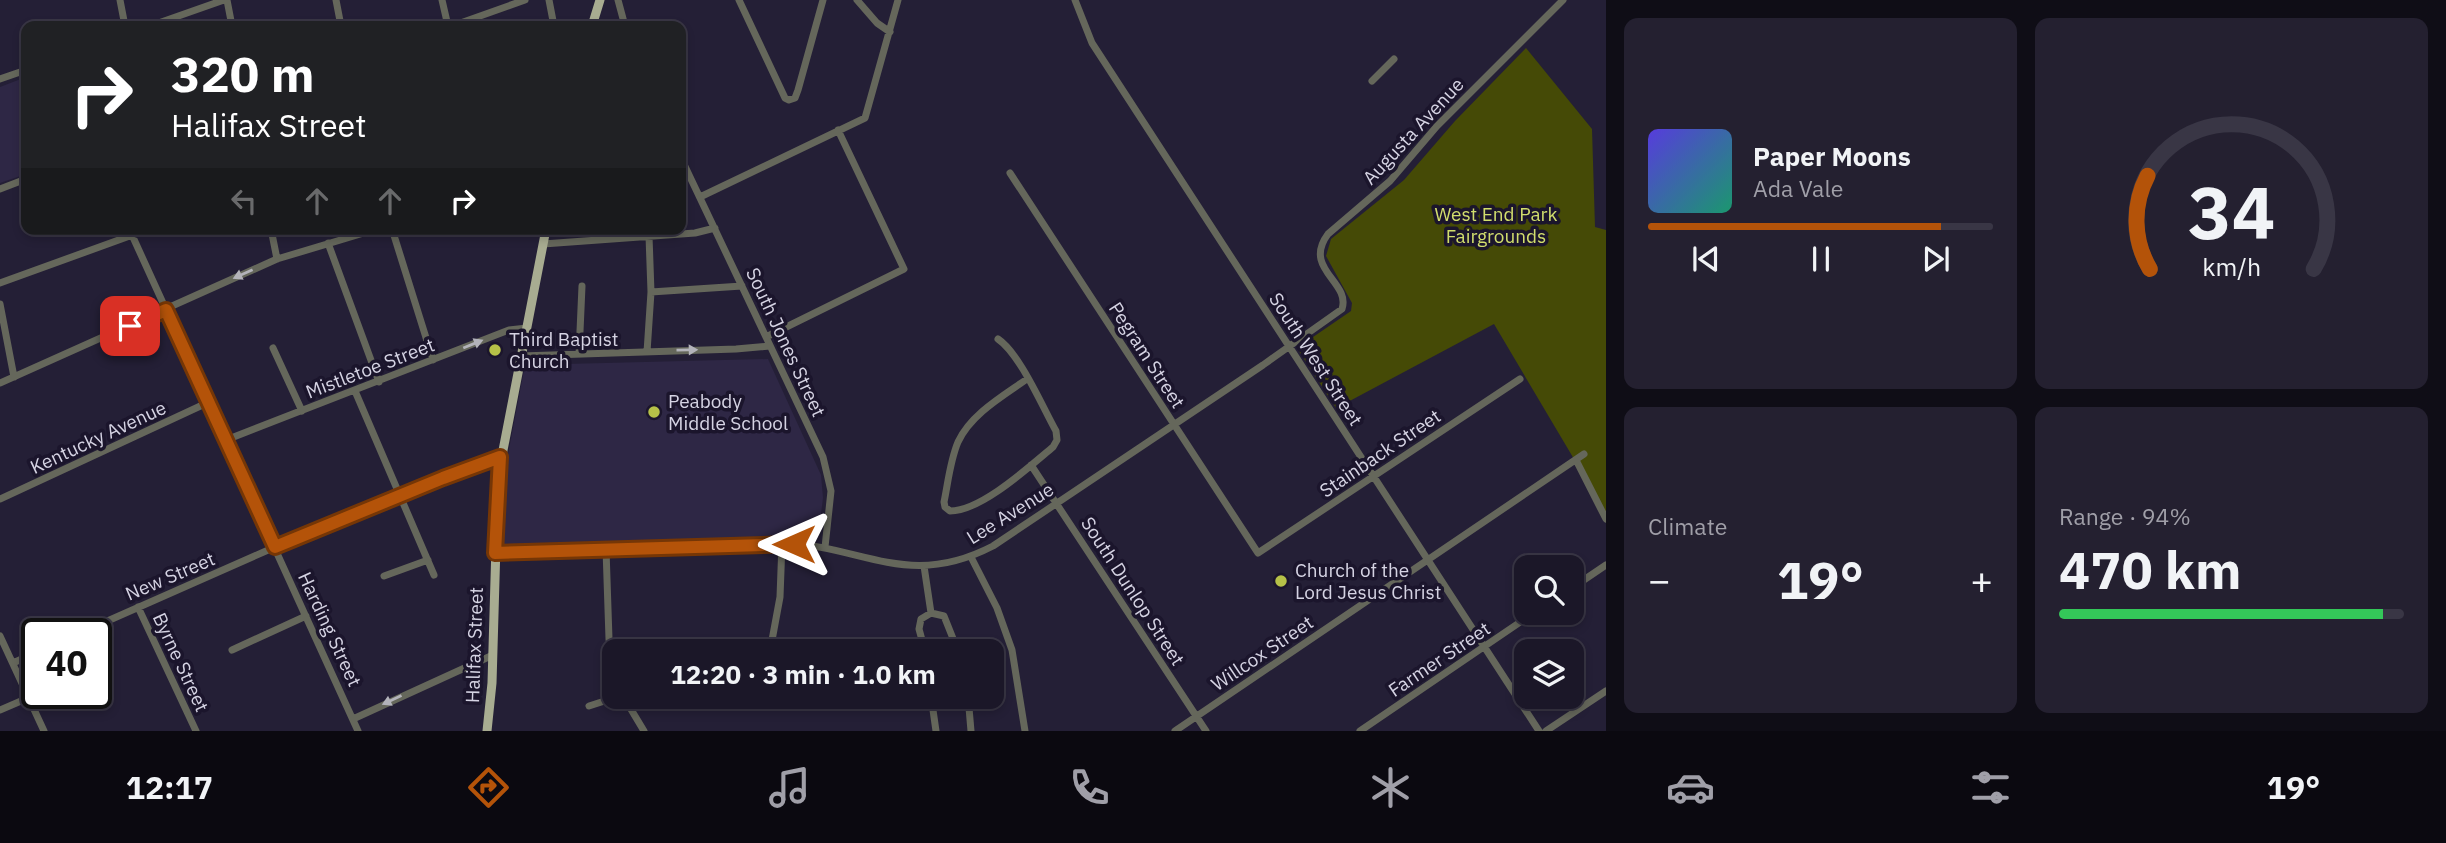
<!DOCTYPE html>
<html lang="en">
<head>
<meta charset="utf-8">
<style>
	:root { --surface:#1b1728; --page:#242030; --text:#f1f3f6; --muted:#a09fa8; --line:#393645; --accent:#b45309 }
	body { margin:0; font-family:"IBM Plex Sans",sans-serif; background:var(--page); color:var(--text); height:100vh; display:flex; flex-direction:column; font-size:26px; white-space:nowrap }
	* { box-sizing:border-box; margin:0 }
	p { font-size:23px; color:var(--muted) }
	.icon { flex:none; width:38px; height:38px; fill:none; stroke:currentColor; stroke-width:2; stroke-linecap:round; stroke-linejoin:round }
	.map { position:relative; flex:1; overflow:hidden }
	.sheet { display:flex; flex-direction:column; gap:18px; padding:18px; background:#0f0d16; width:840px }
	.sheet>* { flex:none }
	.top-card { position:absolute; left:21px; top:21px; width:665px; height:214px; border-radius:14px; box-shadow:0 4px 10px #0003,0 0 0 2px var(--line); background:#202124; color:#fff; overflow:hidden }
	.controls { position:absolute; left:1514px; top:555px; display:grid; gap:14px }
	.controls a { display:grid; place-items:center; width:70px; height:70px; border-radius:14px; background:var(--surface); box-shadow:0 4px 10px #0003,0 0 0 2px var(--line); font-size:35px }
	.speed { position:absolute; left:21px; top:618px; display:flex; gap:14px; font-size:35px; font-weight:700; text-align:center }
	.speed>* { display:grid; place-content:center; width:91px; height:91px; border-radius:50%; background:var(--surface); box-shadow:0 4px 10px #0003,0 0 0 2px var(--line); line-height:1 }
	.speed .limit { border:4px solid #111; border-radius:10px; background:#fff; color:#111 }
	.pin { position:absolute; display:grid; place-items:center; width:60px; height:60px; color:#fff; margin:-30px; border-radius:14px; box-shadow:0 4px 10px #0006 }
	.me { position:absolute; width:77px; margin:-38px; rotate:270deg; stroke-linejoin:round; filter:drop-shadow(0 0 5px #0008) }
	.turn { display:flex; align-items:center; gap:24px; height:147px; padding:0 35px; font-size:32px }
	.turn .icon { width:91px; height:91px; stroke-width:2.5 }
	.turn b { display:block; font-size:49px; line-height:60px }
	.lanes { display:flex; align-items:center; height:66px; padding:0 35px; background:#0003; justify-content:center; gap:35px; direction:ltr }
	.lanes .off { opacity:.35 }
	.big { font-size:52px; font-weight:800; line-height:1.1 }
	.sheet .card { flex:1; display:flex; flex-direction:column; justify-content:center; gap:10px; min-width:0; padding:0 24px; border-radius:14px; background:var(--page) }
	.sheet .dial { align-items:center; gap:0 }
	.dial svg { height:182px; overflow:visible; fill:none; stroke:var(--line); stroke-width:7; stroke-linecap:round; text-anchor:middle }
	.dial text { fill:var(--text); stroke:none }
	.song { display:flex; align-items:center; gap:21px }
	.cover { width:84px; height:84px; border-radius:10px; background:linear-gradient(135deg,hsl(250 70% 55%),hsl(160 70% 35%)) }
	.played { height:7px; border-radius:4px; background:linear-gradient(90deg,var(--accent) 85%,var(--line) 85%) }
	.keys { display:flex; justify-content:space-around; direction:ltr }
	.heat { display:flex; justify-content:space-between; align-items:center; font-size:38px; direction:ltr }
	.charge { height:10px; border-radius:5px; background:linear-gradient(90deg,#34c759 94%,var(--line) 0) }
	.sheet .tiles { flex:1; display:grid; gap:18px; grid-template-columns:repeat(2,1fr) }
	.trip { position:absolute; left:602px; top:639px; width:402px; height:70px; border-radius:14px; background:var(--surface); box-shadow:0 4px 10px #0003,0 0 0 2px var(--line); font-weight:800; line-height:70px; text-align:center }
	.tab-bar { display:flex; height:112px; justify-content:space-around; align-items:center; background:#0b0910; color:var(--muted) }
	.tab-bar .icon { width:49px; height:49px }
	.tab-bar .on { color:var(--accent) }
	.tab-bar b { font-size:32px; color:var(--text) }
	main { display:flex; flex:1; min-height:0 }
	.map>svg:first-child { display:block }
	.built { fill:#2e2745 }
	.green { fill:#454a06 }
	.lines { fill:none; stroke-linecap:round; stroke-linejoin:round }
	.minor { stroke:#65675b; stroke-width:7 }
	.major { stroke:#a8ac91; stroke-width:9 }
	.oneway { fill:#b3b3ba }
	.route-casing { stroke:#753606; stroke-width:18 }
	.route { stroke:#b45309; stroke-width:12 }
	.poi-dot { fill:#b6c148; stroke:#1b152c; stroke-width:2.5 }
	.labels { text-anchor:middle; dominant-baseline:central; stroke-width:7; stroke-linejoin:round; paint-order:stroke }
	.street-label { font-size:19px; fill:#d5d3e3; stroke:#1b152c }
	.park-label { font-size:19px; fill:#d2de6d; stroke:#1b152c }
	.poi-label { font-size:19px; fill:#d5d3e3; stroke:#1b152c; text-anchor:start }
</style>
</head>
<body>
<main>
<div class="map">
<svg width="1606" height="731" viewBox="0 0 1606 731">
	<rect width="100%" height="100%" fill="#241f36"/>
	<!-- built -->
	<path class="built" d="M26 77V174L0 183V87Z
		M768 359 821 475 823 498 818 538 502 547 501 491 525 365Z"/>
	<!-- green -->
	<path class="green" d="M1526 48 1592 129 1595 227 1606 230V513L1494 324 1344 404 1338 411 1297 348 1351 311 1352 303 1326 256 1331 239 1404 180 1455 121Z"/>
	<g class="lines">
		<!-- minor -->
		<path class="minor" d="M120 0 125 26
			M227 0 232 26
			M336 0 341 26
			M442 0 448 26
			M549 0 554 26
			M618 0 625 26
			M739 0 785 98 789 100 795 98 798 90 823 0
			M857 0 877 23 890 32
			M1075 0 1092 43 1539 731
			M150 26 224 0
			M452 26 525 0
			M0 79 26 70
			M1372 81 1394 59
			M681 158 823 457 831 491 825 547
			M1010 173 1258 553 1520 379
			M0 189 26 179
			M700 197 865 118 898 0
			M271 229 277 259
			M392 229 433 360
			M132 235 358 731
			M328 243 379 382
			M543 244 695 233 715 228
			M0 283 149 229
			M651 292 742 286
			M0 304 14 377
			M766 337 904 269 838 130
			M998 339C1020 354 1042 406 1056 431L1057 440 1053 447C1029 467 981 511 950 511L945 507 944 502C948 483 950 461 958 442 971 414 1003 396 1027 379
			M273 348 302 411
			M647 352 651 292 649 236
			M579 354 582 286
			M521 356 736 349 770 346
			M0 383 277 259 377 229
			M355 391 434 575
			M226 440 509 330 527 328
			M1576 460 1606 519
			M1031 465 1206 731
			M0 499 209 402
			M606 549 609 639 614 673
			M495 553 782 543C864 546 908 590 993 546L1263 365 1342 309C1351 282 1302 269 1328 234L1390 181 1437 126 1563 0
			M971 557 997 608 1012 650 1025 731
			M924 566 931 613 921 619 919 629 925 651
			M384 576 428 560
			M1572 588 1606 565
			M138 607 196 731
			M931 613 944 616 958 651
			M78 634 275 547 500 457
			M0 636 44 731
			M232 650 306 616
			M770 651 780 597 782 543
			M13 663 37 652
			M623 696 644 731
			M931 696 936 731
			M968 696 971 731
			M589 706 620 696
			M0 710 28 698
			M353 719 493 655
			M1175 731 1584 454
			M1360 731 1535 612
			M1546 731 1606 691"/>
		<!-- major -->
		<path class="major" d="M592 26 600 0
			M487 731 492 683 498 476 546 229"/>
	</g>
	<!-- one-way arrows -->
	<defs><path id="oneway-solid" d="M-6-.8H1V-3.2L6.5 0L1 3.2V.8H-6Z" transform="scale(1.75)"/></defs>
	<g class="oneway">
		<use href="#oneway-solid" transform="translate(243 274) rotate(156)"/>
		<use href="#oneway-solid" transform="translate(473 344) rotate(-22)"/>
		<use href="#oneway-solid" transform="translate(687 350) rotate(-1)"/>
		<use href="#oneway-solid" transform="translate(392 700) rotate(155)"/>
	</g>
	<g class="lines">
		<defs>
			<path id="route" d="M130 326 166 310 275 547 443 478 500 457 495 553 794 544"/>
		</defs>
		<!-- route casing -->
		<use href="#route" class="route-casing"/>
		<!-- route -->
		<use href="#route" class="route"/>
	</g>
	<!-- markers -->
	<g class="poi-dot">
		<circle cx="495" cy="350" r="7"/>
		<circle cx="654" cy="412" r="7"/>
		<circle cx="1281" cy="581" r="7"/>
	</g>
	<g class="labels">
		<!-- street labels -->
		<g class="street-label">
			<text transform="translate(1413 131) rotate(-47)">Augusta Avenue</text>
			<text transform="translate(786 342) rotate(65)">South Jones Street</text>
			<text transform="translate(1147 355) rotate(57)">Pegram Street</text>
			<text transform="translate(1316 359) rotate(57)">South West Street</text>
			<text transform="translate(370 368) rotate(-21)">Mistletoe Street</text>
			<text transform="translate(98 437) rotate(-25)">Kentucky Avenue</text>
			<text transform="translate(1380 453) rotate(-34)">Stainback Street</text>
			<text transform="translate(1010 513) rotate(-32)">Lee Avenue</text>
			<text transform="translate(170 576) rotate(-23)">New Street</text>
			<text transform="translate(1133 591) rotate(57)">South Dunlop Street</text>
			<text transform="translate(330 629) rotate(65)">Harding Street</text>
			<text transform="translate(474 645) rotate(-88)">Halifax Street</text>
			<text transform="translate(1262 653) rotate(-34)">Willcox Street</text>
			<text transform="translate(1439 659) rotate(-34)">Farmer Street</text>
			<text transform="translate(181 662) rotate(65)">Byrne Street</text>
		</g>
		<!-- park labels -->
		<g class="park-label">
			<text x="1496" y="214">West End Park<tspan x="1496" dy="22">Fairgrounds</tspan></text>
		</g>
		<!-- poi labels -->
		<g class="poi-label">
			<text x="509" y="339">Third Baptist<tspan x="509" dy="22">Church</tspan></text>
			<text x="668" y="401">Peabody<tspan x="668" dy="22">Middle School</tspan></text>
			<text x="1295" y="570">Church of the<tspan x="1295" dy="22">Lord Jesus Christ</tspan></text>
		</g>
	</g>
</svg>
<div class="controls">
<a><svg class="icon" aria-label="search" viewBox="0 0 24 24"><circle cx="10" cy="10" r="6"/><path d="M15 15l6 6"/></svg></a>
<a><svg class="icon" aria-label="layers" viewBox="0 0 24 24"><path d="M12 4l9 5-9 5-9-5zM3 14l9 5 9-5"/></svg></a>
</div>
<div class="speed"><div class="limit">40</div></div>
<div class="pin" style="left:130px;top:326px;background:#d93025"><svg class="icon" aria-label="arrive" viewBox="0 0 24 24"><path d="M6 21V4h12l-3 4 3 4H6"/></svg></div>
<svg class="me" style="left:794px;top:544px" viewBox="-20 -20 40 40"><path d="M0-17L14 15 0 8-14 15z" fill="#b45309" stroke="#fff" stroke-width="4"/></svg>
<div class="trip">12:20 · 3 min · 1.0 km</div>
<div class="top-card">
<div class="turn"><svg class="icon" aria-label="right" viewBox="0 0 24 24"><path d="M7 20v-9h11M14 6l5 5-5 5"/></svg><div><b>320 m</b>Halifax Street</div></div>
<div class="lanes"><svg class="icon off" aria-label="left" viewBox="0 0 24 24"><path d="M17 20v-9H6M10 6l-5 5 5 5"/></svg><svg class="icon off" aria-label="ahead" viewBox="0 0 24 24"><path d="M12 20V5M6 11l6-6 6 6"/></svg><svg class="icon off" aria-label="ahead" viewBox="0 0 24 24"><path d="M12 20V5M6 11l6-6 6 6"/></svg><svg class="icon" aria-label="right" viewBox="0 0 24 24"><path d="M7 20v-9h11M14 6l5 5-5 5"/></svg></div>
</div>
</div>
<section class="sheet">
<div class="tiles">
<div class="card">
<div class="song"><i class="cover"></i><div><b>Paper Moons</b><p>Ada Vale</p></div></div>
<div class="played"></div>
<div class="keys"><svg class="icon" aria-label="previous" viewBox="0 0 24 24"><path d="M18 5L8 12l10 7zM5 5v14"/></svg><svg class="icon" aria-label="pause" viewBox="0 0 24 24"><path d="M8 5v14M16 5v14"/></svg><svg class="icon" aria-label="next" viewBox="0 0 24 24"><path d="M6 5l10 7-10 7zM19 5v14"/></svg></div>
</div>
<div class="card dial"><svg viewBox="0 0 100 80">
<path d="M14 69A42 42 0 1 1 86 69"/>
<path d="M14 69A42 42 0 0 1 13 28" stroke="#b45309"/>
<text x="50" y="56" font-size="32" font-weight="700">34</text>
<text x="50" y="72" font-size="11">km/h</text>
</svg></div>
<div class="card"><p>Climate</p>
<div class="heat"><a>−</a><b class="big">19°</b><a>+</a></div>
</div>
<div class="card"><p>Range · 94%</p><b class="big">470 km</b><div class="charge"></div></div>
</div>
</section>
</main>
<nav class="tab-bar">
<b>12:17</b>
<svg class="icon on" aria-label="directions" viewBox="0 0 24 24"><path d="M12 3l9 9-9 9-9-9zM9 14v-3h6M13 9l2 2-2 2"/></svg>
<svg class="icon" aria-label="music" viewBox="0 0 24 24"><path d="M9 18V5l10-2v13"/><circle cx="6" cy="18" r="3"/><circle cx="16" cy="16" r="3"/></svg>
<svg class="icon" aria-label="phone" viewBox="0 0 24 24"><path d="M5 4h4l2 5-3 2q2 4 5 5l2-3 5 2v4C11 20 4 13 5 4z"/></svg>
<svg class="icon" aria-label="climate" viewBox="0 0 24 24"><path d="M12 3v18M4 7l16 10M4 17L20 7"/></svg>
<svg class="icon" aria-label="car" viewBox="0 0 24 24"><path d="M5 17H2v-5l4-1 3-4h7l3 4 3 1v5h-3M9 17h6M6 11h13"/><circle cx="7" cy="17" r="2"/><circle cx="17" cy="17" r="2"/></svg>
<svg class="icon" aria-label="filters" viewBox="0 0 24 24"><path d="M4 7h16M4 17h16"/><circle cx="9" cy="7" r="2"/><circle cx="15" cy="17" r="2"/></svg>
<b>19°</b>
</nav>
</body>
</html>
